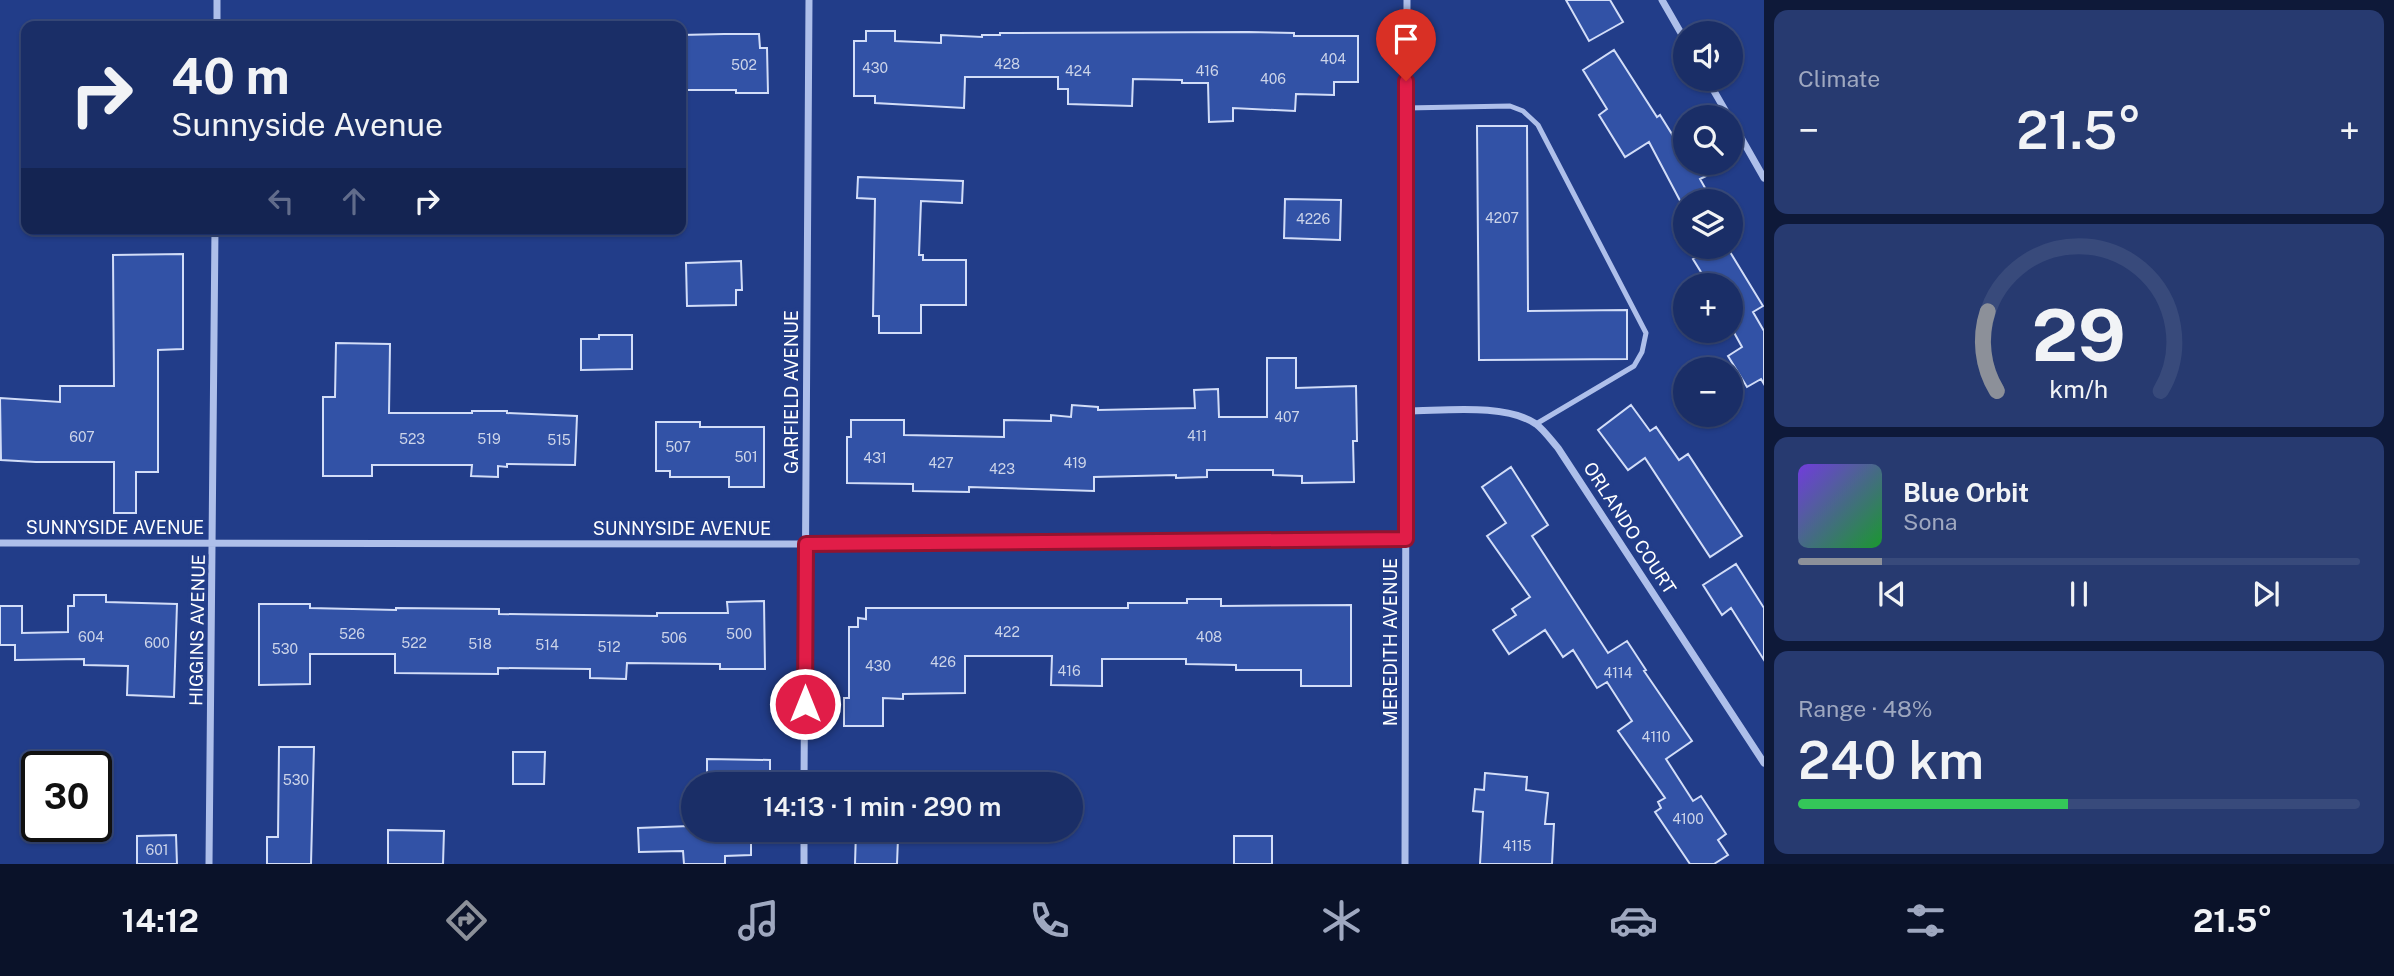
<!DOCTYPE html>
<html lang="en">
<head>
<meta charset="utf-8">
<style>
	:root { --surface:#1a2e67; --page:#273a70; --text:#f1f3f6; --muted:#9fa8c0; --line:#384a7b; --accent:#8c9099 }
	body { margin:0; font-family:"Public Sans",sans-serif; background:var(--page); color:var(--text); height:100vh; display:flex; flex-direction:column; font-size:26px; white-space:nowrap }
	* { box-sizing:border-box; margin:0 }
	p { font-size:23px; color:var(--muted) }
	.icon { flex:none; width:38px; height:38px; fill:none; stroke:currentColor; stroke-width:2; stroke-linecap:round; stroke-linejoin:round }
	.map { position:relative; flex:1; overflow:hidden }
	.side { display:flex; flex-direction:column; gap:10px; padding:10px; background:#0e1939; width:630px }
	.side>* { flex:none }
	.hud { position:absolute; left:21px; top:21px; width:665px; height:214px; border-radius:14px; box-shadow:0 2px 5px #0004,0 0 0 2px var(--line); background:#1a2e67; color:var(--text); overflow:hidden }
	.buttons { position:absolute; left:1673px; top:21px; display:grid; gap:14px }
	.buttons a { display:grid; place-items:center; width:70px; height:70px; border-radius:50%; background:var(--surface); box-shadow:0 2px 5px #0004,0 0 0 2px var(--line); font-size:35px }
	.speed { position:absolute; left:21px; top:751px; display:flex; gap:14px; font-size:35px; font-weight:700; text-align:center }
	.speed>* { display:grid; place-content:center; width:91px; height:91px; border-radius:50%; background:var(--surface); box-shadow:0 2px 5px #0004,0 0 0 2px var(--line); line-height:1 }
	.speed .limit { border:4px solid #111; border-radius:10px; background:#fff; color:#111 }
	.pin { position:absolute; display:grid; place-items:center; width:60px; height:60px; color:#fff; margin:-72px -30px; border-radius:50% 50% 50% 0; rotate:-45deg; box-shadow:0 0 7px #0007 }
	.pin .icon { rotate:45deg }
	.me { position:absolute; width:77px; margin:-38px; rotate:0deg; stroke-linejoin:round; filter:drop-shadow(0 0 5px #0008) }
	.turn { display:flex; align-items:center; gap:24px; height:147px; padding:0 35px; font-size:32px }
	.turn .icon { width:91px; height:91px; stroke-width:2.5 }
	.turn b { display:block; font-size:49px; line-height:60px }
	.lanes { display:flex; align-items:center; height:66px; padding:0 35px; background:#0003; justify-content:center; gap:35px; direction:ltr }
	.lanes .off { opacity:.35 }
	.big { font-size:52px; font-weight:600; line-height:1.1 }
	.side .widget { flex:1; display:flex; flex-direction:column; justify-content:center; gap:10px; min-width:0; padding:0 24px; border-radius:14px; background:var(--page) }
	.side .dial { align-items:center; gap:0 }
	.dial svg { height:182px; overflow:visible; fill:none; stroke:var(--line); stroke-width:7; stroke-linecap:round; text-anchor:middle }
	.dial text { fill:var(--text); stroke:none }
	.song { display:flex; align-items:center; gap:21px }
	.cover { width:84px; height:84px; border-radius:10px; background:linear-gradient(135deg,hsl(260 70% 55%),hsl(130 70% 35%)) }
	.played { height:7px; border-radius:4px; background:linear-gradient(90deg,var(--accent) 15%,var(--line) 15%) }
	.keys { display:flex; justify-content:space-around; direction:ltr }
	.heat { display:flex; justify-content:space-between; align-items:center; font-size:38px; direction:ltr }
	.charge { height:10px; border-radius:5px; background:linear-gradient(90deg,#34c759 48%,var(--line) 0) }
	.trip { position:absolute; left:681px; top:772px; width:402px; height:70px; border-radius:35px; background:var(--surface); box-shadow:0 2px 5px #0004,0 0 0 2px var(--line); font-weight:600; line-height:70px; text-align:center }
	.dock { display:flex; height:112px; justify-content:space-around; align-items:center; background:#0a1229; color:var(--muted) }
	.dock .icon { width:49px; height:49px }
	.dock .on { color:var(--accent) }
	.dock b { font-size:32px; color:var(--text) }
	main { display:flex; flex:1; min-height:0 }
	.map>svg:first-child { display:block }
	.building { fill:#3252a6; stroke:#d2ddf8; stroke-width:2 }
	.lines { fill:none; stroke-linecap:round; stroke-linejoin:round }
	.service { stroke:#aebfea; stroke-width:5 }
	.minor { stroke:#aebfea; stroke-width:7 }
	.route-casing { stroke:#92132f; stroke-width:18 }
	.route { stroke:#e11d48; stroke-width:12 }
	.labels { text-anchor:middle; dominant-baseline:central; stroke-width:7; stroke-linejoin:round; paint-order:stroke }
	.number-label { font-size:14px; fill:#ccd4e9 }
	.street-label { font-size:18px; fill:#fff; stroke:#223d89 }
</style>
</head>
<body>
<main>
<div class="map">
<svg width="1764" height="864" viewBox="0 0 1764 864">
	<rect width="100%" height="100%" fill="#223d89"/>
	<!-- building -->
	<path class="building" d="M1566 0H1610L1623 22 1589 41Z
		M866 31H895V41L941 43V35L982 37V35H1000V33L1248 32 1294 33V36H1358V82H1334V95L1296 94 1295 111 1233 108V121L1209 122 1208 83H1182V80L1133 79 1132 106 1068 104V89H1058V77H965L964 108 875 103V96H854V41H866Z
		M724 34H759L760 48H767L768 93H736V90H681V35Z
		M1614 50 1657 117 1660 115 1685 155V163H1732L1700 179 1708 193 1693 201H1685V210L1649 142 1625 157 1599 115 1607 109 1583 70Z
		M1477 126H1527L1528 311 1627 310V359L1479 360Z
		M858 177 963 181 962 203 921 201 919 255H923V260H966V305H921V333H879V316H873L875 199 857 198Z
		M1285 199 1341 200 1340 240 1284 238Z
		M1714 247H1727L1763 306 1753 312 1764 331V384L1761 379 1747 387 1728 356 1742 347 1731 327V285H1709L1693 259Z
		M183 254V349L158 350V472H136V513H114V462H36L1 460 0 398 60 402V386H114L113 255Z
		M741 261 742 290H736V305L687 306 686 263Z
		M599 335H632V369L581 370V339H599Z
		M336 343 390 344 389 413H472V411H507V413L577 416 575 465 507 464V467L498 466V477L471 476 472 465H372V476H323V397H335Z
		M1267 358H1296V388L1356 386 1357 441H1353L1354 482 1302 483V476L1273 475V470H1207V477L1176 478V475L1094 477V491L969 487V492L913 491V484L847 483V437H851V420H904V435L1004 437V420L1051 421V415L1071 417 1072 405 1098 407V410L1195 408 1194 390 1218 389 1219 417H1267Z
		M1631 405 1650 431 1656 427 1679 460 1688 454 1742 536 1710 557 1645 458 1628 470 1598 430Z
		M656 422H700V427H764V487H729V477H670V471H656Z
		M1511 467 1548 525 1532 536 1608 653 1627 641 1646 670 1644 671 1692 741 1666 759 1693 801 1701 796 1726 834 1718 840 1728 855 1714 864H1690L1655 812 1661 808 1658 802 1665 798 1618 731 1632 721 1607 682 1597 688 1573 650 1563 657 1545 630 1509 654 1493 630 1516 615 1512 609 1530 597 1487 536 1506 523 1482 487Z
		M1736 564 1764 608V660L1731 608 1722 615 1703 585Z
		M74 595H106V602L177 604 174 697 127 695 128 666 84 665V659L15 660V645H0V606H22V633L68 632V606H74Z
		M1187 599H1221V606L1351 605V686H1301V670H1236V665L1186 664V659H1102V686L1051 685 1052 656H965V693L903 694V699L883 698V726H844V698H849V627H858V618L866 619V608H1128V603H1187Z
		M764 601 765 669H720V664L627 663 626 679 590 678V669L498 668V674L395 673V654H310V684L259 685V604H310V608L396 610V608L499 609V614L657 616V613H728L727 602Z
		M279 747H314L311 864H267V837H278Z
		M513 752H545L544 784H513Z
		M707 759 770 760V784H707Z
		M1485 773 1527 777 1526 790 1548 793 1545 824H1554L1552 864H1480L1483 812 1473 811 1475 789 1484 790Z
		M689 826V830H751V855L725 856V864H684L683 851 639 852 638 828Z
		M388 830 444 831 443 864H388Z
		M856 831 882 832V838H898L897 864H855Z
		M176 835 177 864H137V836Z
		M1234 836H1272V864H1234Z"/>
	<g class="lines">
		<!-- service -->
		<path class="service" d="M1406 108 1510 106 1523 111 1538 125 1646 333 1642 352 1634 366 1536 424"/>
		<!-- minor -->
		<path class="minor" d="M1662 0 1685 40
			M217 26V0
			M1707 79 1729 117
			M1731 120 1764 178
			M1407 411C1443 411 1505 403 1536 424 1544 430 1551 440 1558 448L1764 763
			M0 543 805 544 1406 539
			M804 784 809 0
			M209 864 215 229
			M804 864V830
			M1405 864 1407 0"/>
	</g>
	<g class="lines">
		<defs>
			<path id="route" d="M805 704 806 544 1406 539V81"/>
		</defs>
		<!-- route casing -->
		<use href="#route" class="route-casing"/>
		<!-- route -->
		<use href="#route" class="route"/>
	</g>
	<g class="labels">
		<!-- number labels -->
		<g class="number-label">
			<text x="1333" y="59">404</text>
			<text x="1007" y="64">428</text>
			<text x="744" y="65">502</text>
			<text x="875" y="68">430</text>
			<text x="1078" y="71">424</text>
			<text x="1207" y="71">416</text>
			<text x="1273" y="79">406</text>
			<text x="1502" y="218">4207</text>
			<text x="1313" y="219">4226</text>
			<text x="1287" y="417">407</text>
			<text x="1197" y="436">411</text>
			<text x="82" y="437">607</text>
			<text x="412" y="439">523</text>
			<text x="489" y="439">519</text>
			<text x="559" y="440">515</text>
			<text x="678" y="447">507</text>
			<text x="746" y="457">501</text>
			<text x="875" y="458">431</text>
			<text x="941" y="463">427</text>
			<text x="1075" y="463">419</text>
			<text x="1002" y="469">423</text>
			<text x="1007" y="632">422</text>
			<text x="352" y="634">526</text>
			<text x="739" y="634">500</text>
			<text x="91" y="637">604</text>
			<text x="1209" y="637">408</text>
			<text x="674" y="638">506</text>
			<text x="157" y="643">600</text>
			<text x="414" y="643">522</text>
			<text x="480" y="644">518</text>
			<text x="547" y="645">514</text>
			<text x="609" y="647">512</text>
			<text x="285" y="649">530</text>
			<text x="943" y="662">426</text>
			<text x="878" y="666">430</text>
			<text x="1069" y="671">416</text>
			<text x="1618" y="673">4114</text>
			<text x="1656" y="737">4110</text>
			<text x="296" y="780">530</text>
			<text x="1688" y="819">4100</text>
			<text x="1517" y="846">4115</text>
			<text x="157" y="850">601</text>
		</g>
		<!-- street labels -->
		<g class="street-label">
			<text transform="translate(791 392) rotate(-90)">GARFIELD AVENUE</text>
			<text x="115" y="527">SUNNYSIDE AVENUE</text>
			<text x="682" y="528">SUNNYSIDE AVENUE</text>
			<text transform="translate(1630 528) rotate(57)">ORLANDO COURT</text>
			<text transform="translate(197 630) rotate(-89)">HIGGINS AVENUE</text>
			<text transform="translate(1390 642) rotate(-90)">MEREDITH AVENUE</text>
		</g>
	</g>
</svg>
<div class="buttons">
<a><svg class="icon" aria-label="sound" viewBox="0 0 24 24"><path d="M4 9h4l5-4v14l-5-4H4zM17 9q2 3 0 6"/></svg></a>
<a><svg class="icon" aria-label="search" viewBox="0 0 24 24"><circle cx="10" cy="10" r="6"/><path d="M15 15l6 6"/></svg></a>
<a><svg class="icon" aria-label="layers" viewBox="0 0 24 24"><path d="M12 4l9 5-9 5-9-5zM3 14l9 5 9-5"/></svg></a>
<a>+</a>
<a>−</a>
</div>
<div class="speed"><div class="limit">30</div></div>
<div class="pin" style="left:1406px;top:81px;background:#d93025"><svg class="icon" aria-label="arrive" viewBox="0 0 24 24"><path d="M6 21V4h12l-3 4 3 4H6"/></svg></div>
<svg class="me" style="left:805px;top:704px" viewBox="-20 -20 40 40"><circle r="17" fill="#e11d48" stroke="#fff" stroke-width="3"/><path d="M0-11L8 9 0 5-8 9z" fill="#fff"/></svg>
<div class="trip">14:13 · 1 min · 290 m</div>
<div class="hud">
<div class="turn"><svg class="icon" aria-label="right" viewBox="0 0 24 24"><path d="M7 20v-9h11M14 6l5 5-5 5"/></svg><div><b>40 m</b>Sunnyside Avenue</div></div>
<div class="lanes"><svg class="icon off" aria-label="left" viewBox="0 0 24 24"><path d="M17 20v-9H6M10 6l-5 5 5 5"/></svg><svg class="icon off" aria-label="ahead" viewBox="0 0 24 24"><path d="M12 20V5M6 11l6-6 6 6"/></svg><svg class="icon" aria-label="right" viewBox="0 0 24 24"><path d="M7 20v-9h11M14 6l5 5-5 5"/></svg></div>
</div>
</div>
<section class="side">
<div class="widget"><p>Climate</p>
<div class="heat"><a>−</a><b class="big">21.5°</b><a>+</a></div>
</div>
<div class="widget dial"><svg viewBox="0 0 100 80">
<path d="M14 69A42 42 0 1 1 86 69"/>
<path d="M14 69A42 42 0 0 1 10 34" stroke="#8c9099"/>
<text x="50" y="56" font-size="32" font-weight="700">29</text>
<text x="50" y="72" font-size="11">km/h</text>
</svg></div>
<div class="widget">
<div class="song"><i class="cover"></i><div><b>Blue Orbit</b><p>Sona</p></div></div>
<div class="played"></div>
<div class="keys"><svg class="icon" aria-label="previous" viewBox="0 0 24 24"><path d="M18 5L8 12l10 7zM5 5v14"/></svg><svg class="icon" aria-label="pause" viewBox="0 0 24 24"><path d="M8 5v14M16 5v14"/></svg><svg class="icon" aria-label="next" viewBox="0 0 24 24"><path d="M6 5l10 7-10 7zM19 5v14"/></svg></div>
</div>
<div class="widget"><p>Range · 48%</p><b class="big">240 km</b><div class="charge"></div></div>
</section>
</main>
<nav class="dock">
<b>14:12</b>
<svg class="icon on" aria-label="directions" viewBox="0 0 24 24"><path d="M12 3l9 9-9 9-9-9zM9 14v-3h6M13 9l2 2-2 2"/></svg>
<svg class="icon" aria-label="music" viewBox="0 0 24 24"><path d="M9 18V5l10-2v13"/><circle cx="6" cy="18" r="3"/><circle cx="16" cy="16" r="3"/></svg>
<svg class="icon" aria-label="phone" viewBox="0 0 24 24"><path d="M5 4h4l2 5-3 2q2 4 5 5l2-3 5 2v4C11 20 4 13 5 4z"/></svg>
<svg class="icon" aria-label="climate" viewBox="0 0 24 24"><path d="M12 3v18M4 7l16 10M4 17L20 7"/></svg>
<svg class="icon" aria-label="car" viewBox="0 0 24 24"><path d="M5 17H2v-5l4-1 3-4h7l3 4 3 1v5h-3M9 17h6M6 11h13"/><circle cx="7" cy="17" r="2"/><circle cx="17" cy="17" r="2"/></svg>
<svg class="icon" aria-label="filters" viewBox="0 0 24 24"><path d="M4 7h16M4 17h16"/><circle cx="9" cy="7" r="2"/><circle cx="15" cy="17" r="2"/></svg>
<b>21.5°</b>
</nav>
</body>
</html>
